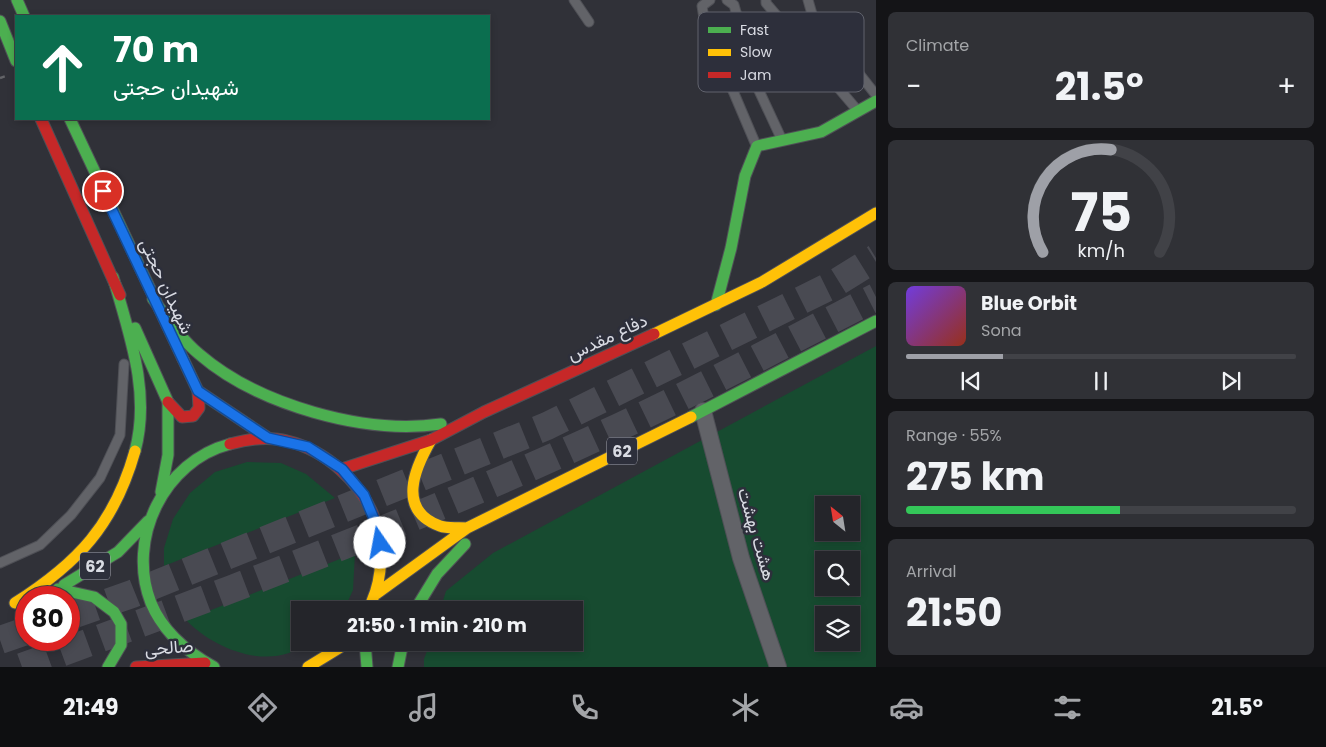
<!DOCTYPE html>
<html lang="en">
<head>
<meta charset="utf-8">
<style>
	:root { --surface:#24252a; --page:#303136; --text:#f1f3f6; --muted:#a3a5a8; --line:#414247; --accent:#9ea0a7 }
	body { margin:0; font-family:Poppins,Vazirmatn,sans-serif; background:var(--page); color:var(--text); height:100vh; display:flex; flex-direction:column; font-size:19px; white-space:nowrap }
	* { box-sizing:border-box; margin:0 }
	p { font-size:16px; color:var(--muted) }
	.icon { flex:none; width:28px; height:28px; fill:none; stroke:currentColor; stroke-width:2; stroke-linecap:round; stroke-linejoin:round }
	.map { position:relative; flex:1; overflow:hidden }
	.sheet { display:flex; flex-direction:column; gap:12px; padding:12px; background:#141417; width:450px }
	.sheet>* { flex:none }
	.banner { position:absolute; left:15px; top:15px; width:475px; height:105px; border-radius:0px; box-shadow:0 2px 8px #0003,0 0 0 1px var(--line); background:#0b6e4f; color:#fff; overflow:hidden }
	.needle { width:32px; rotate:330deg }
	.fabs { position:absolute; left:815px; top:496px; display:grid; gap:10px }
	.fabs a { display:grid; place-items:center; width:45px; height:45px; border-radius:0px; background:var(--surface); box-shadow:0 2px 8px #0003,0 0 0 1px var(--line); font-size:25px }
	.speed { position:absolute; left:15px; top:586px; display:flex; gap:10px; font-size:25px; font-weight:700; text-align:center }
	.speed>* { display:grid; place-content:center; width:65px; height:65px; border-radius:50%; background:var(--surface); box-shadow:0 2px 8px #0003,0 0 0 1px var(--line); line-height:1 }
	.speed .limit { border:8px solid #d22; background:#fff; color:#111 }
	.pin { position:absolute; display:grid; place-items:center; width:42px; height:42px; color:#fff; margin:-21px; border:2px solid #fff; border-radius:50%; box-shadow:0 1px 5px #0007 }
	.me { position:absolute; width:55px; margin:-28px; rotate:348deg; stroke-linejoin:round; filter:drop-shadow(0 0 4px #0008) }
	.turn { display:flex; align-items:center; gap:18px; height:105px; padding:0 15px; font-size:22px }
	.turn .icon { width:65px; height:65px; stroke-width:2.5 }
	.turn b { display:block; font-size:35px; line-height:42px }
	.big { font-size:38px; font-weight:700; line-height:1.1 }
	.sheet .tile { flex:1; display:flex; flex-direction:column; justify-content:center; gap:8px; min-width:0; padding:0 18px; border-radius:8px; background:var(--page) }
	.sheet .dial { align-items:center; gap:0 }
	.dial svg { height:130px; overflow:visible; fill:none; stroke:var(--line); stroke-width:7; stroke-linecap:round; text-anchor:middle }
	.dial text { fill:var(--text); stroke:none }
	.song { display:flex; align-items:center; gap:15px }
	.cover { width:60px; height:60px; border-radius:8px; background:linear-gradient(135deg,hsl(260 70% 55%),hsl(10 70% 35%)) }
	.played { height:5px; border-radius:2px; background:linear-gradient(90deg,var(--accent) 25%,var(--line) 25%) }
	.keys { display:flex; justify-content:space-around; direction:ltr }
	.heat { display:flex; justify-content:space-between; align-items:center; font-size:28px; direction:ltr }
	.charge { height:8px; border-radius:4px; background:linear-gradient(90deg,#34c759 55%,var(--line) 0) }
	.trip { position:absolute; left:291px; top:601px; width:292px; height:50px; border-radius:0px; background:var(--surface); box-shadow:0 2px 8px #0003,0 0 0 1px var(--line); font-weight:700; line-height:50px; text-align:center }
	.dock { display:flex; height:80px; justify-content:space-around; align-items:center; background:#0e0f11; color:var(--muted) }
	.dock .icon { width:35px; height:35px }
	.dock .active { color:var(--accent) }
	.dock b { font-size:22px; color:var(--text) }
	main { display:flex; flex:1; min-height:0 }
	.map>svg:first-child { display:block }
	.green { fill:#174b30; fill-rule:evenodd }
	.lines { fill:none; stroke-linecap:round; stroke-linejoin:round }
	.highway-tunnel { stroke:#494a52; stroke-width:28; stroke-dasharray:28 14; stroke-linecap:butt }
	.lane-casing { stroke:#4f5056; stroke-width:11 }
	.street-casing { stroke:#4f5056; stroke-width:18 }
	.fast-casing { stroke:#4f5056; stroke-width:13 }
	.slow-casing { stroke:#4f5056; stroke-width:13 }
	.jam-casing { stroke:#4f5056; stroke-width:13 }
	.path { stroke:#636468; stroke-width:2.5; stroke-dasharray:5 2.5; stroke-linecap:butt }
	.lane { stroke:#626368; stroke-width:9 }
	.street { stroke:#626368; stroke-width:16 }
	.fast { stroke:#4caf50; stroke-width:11 }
	.slow { stroke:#ffc107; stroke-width:11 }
	.jam { stroke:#c62828; stroke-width:11 }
	.route-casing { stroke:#114b97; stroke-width:12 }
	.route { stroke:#1a73e8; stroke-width:9 }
	.labels { text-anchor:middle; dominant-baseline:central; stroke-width:5; stroke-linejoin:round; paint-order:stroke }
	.shield { fill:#2d2f3b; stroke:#a5a7b1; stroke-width:1 }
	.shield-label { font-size:16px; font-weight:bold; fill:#d9dbe3 }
	.street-label { font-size:18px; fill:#d9dbe3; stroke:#2d2f3b }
	.key { fill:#2d2f3b; stroke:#61636d; stroke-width:1 }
	.key-label { font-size:14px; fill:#d9dbe3 }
</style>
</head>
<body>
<main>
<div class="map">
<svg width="876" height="667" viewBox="0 0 876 667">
	<rect width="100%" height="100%" fill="#303138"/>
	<!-- green -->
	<path class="green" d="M876 346V667H424V659L430 643 575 642V610H440L446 591 493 553ZM824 505H851V532H824ZM824 560H851V588H824ZM824 615H851V642H824Z
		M247 462 281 463 306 474 335 498 164 566V548L173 519 190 493 215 472Z
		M355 553 353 590 344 610H300V642L311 643C304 646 297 650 289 653 254 665 210 645 186 620Z"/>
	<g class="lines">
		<!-- highway-tunnel -->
		<path class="highway-tunnel" d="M69 616 132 594 547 426 834 284 876 258
			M0 640 26 631
			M22 667C230 591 438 513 638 418 718 380 797 337 876 297"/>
		<defs>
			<path id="lane" d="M574 0 589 22
				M710 0 702 6 705 25 756 145
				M727 0 734 5 742 33 741 52 782 140
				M766 0V3L858 111
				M808 0 812 14 876 95
				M0 563 40 545 71 515 100 478 120 435 124 364"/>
			<path id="street" d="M703 411 741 558 778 667"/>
			<path id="fast" d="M17 0 24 16
				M0 21 16 61
				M70 119 183 359
				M113 277C129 334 151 392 135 451
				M153 299C167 318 181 339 199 354 258 405 365 435 441 424
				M716 305 731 248 745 176 757 146 821 132 876 101
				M135 328 168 402V455L161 492
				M691 417 876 321
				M64 585 118 552 148 521
				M58 589 94 597 114 612 121 624V645L108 667
				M415 610 437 574 465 544
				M365 642 367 667
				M214 667C187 652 163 632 151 603 126 539 164 461 230 444
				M398 667 403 642"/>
			<path id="slow" d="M654 334 762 282 876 213
				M183 359 198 391 268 438
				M431 440C415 468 396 510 440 526 448 529 458 527 467 528
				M376 594 467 528 691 417
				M372 601C383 576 383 546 375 520
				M15 603C78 563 114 525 135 451
				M308 667 339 648 344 642"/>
			<path id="jam" d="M41 119 120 295
				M168 402 182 417 193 416 199 408 198 391
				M230 444C248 439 269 436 287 441 326 450 362 483 375 520
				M342 469 431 440 484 412 654 334
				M136 667 205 663"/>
		</defs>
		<!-- lane casing -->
		<use href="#lane" class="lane-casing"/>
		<!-- street casing -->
		<use href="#street" class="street-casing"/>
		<!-- fast casing -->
		<use href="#fast" class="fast-casing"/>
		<!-- slow casing -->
		<use href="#slow" class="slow-casing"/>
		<!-- jam casing -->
		<use href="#jam" class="jam-casing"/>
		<!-- path -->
		<path class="path" d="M0 78 6 76"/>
		<!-- lane -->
		<use href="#lane" class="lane"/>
		<!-- street -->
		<use href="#street" class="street"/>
		<!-- fast -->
		<use href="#fast" class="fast"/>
		<!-- slow -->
		<use href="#slow" class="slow"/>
		<!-- jam -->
		<use href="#jam" class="jam"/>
	</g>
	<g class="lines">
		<defs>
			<path id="route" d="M103 191 198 391 268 438 308 447 342 469 364 495 377 526 380 543"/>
		</defs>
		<!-- route casing -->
		<use href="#route" class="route-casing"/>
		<!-- route -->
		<use href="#route" class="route"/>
	</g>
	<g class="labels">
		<!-- shield labels -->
		<g class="shield">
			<rect x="607" y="437.5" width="30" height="27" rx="4"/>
			<rect x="80" y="552.5" width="30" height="27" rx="4"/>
		</g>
		<g class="shield-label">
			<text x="622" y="451">62</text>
			<text x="95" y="566">62</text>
		</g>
		<!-- street labels -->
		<g class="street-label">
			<text transform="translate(167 286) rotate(65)">شهیدان حجتی</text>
			<text transform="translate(607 337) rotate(-25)">دفاع مقدس</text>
			<text transform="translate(757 534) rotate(74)">هشت بهشت</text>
			<text transform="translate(169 647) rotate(-4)">صالحی</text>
		</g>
	</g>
	<!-- legend -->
	<rect x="698" y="12" width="166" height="80" rx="8" class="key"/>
	<rect x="708" y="27" width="23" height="6" fill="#4caf50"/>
	<rect x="708" y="49" width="23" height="7" fill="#ffc107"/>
	<rect x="708" y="72" width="23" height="6" fill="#c62828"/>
	<g class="key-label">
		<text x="740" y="35">Fast</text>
		<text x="740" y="57">Slow</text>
		<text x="740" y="80">Jam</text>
	</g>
</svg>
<div class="fabs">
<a><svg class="needle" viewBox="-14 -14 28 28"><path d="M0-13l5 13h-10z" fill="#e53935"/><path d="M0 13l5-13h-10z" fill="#a3a5a8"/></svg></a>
<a><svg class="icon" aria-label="search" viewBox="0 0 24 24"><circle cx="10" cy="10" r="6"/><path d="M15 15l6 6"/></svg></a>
<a><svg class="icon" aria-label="layers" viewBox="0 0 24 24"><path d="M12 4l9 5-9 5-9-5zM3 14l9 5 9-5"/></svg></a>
</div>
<div class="speed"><div class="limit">80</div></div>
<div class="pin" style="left:103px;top:191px;background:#d93025"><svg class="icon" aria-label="arrive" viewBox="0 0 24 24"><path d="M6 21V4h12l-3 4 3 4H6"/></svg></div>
<svg class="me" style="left:380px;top:543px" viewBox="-20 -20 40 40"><circle r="19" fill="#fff"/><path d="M0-13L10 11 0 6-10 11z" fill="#1a73e8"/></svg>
<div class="trip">21:50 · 1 min · 210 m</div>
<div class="banner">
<div class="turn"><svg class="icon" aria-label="ahead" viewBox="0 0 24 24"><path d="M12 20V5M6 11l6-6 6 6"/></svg><div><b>70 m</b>شهیدان حجتی</div></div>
</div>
</div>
<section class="sheet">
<div class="tile"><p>Climate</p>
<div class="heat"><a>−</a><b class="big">21.5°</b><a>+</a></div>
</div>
<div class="tile dial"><svg viewBox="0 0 100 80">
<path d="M14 69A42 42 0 1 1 86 69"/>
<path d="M14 69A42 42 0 0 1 56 6" stroke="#9ea0a7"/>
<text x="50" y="56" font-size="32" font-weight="700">75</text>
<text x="50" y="72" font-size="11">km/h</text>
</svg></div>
<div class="tile">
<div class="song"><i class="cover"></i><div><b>Blue Orbit</b><p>Sona</p></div></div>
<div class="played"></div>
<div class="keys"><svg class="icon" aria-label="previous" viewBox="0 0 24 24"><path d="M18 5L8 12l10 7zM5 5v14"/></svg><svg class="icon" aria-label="pause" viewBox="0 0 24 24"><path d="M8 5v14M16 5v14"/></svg><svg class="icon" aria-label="next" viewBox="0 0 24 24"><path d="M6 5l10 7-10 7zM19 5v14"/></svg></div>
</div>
<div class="tile"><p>Range · 55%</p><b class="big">275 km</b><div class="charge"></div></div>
<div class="tile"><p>Arrival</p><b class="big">21:50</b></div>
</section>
</main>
<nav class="dock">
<b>21:49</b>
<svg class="icon active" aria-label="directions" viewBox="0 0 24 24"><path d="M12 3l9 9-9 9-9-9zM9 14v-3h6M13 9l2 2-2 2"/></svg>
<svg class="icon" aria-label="music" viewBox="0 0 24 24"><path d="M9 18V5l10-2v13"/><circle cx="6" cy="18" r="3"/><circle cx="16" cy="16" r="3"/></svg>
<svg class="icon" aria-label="phone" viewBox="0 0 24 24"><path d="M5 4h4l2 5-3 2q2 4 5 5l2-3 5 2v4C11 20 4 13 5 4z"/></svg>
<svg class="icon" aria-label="climate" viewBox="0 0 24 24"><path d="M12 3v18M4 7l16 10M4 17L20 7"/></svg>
<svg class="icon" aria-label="car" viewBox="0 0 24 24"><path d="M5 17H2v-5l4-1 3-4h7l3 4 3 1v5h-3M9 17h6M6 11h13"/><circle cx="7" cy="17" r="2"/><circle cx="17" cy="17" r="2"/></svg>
<svg class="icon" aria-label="filters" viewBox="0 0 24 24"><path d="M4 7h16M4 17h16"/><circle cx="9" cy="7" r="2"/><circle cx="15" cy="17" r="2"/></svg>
<b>21.5°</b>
</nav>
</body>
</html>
